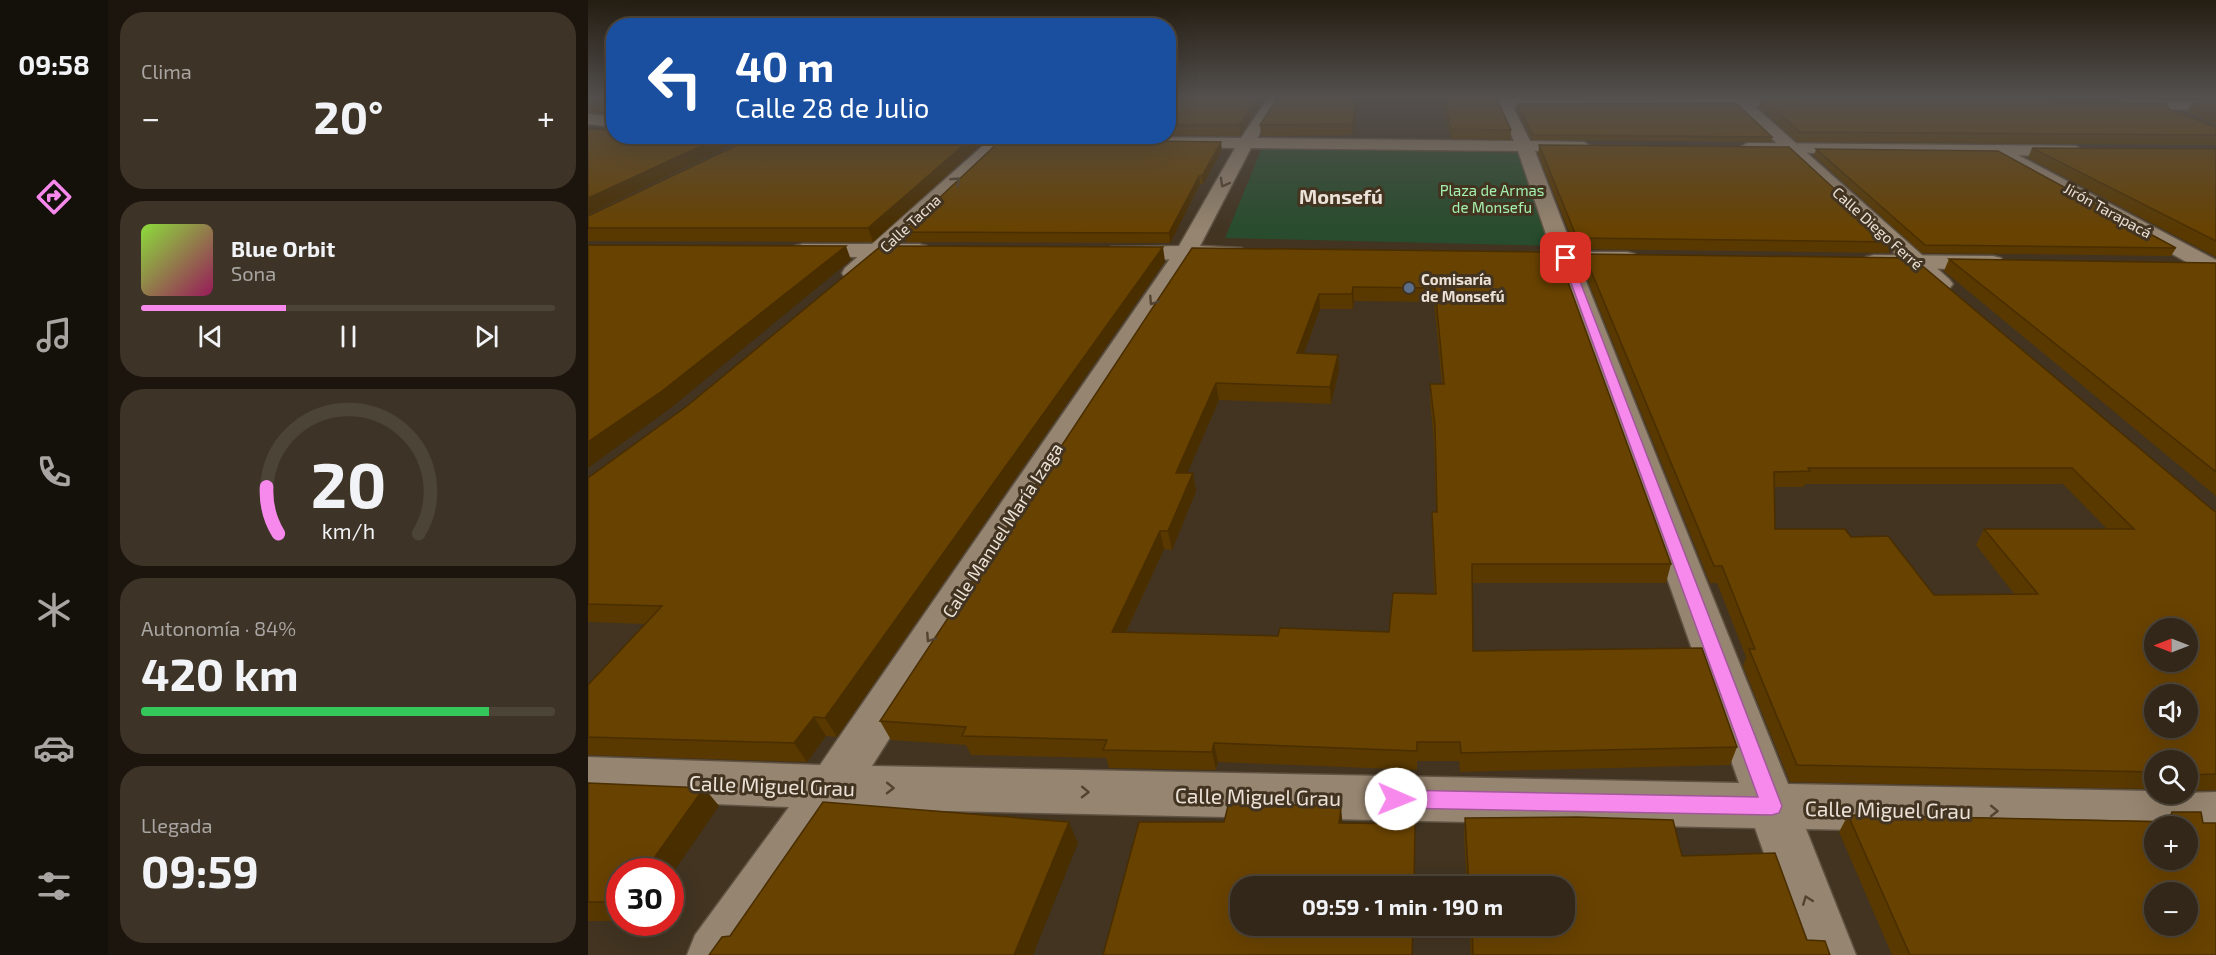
<!DOCTYPE html>
<html lang="es">
<head>
<meta charset="utf-8">
<style>
	:root { --surface:#322719; --page:#3d3326; --text:#f1f3f6; --muted:#a8a5a2; --line:#4d4438; --accent:#f788ec }
	body { margin:0; font-family:"Exo 2",sans-serif; background:var(--page); color:var(--text); height:100vh; display:flex; flex-direction:column; font-size:22px; white-space:nowrap }
	* { box-sizing:border-box; margin:0 }
	p { font-size:20px; color:var(--muted) }
	.icon { flex:none; width:33px; height:33px; fill:none; stroke:currentColor; stroke-width:2; stroke-linecap:round; stroke-linejoin:round }
	.map { position:relative; flex:1; overflow:hidden }
	.details { display:flex; flex-direction:column; gap:12px; padding:12px; background:#1c150e; width:480px }
	.details>* { flex:none }
	.banner { position:absolute; left:18px; top:18px; width:570px; height:126px; border-radius:24px; box-shadow:0 6px 24px #0002,0 0 0 2px var(--line); background:#1a4fa0; color:#fff; overflow:hidden }
	.needle { width:39px; rotate:270deg }
	.controls { position:absolute; left:1556px; top:618px; display:grid; gap:12px }
	.controls a { display:grid; place-items:center; width:54px; height:54px; border-radius:50%; background:var(--surface); box-shadow:0 6px 24px #0002,0 0 0 2px var(--line); font-size:30px }
	.speed { position:absolute; left:18px; top:858px; display:flex; gap:12px; font-size:30px; font-weight:700; text-align:center }
	.speed>* { display:grid; place-content:center; width:78px; height:78px; border-radius:50%; background:var(--surface); box-shadow:0 6px 24px #0002,0 0 0 2px var(--line); line-height:1 }
	.speed .limit { border:9px solid #d22; background:#fff; color:#111 }
	.pin { position:absolute; display:grid; place-items:center; width:51px; height:51px; color:#fff; margin:-26px; border-radius:12px; box-shadow:0 3px 9px #0006 }
	.me { position:absolute; width:66px; margin:-33px; rotate:91deg; stroke-linejoin:round; filter:drop-shadow(0 0 4px #0008) }
	.turn { display:flex; align-items:center; gap:21px; height:126px; padding:0 30px; font-size:27px }
	.turn .icon { width:78px; height:78px; stroke-width:2.5 }
	.turn b { display:block; font-size:42px; line-height:51px }
	.big { font-size:45px; font-weight:700; line-height:1.1 }
	.details .widget { flex:1; display:flex; flex-direction:column; justify-content:center; gap:9px; min-width:0; padding:0 21px; border-radius:24px; background:var(--page) }
	.details .dial { align-items:center; gap:0 }
	.dial svg { height:156px; overflow:visible; fill:none; stroke:var(--line); stroke-width:7; stroke-linecap:round; text-anchor:middle }
	.dial text { fill:var(--text); stroke:none }
	.song { display:flex; align-items:center; gap:18px }
	.cover { width:72px; height:72px; border-radius:9px; background:linear-gradient(135deg,hsl(90 70% 55%),hsl(330 70% 35%)) }
	.played { height:6px; border-radius:3px; background:linear-gradient(90deg,var(--accent) 35%,var(--line) 35%) }
	.keys { display:flex; justify-content:space-around; direction:ltr }
	.heat { display:flex; justify-content:space-between; align-items:center; font-size:33px; direction:ltr }
	.charge { height:9px; border-radius:4px; background:linear-gradient(90deg,#34c759 84%,var(--line) 0) }
	.trip { position:absolute; left:642px; top:876px; width:345px; height:60px; border-radius:24px; background:var(--surface); box-shadow:0 6px 24px #0002,0 0 0 2px var(--line); font-weight:700; line-height:60px; text-align:center }
	main { display:flex; flex:1; min-height:0 }
	.tabs { display:flex; flex-direction:column; width:108px; justify-content:space-around; align-items:center; background:#14100a; color:var(--muted) }
	.tabs .icon { width:42px; height:42px }
	.tabs .on { color:var(--accent) }
	.tabs b { font-size:27px; color:var(--text) }
	.map>svg:first-child { display:block }
	.green { fill:#284c2d }
	.lines { fill:none; stroke-linecap:round; stroke-linejoin:round }
	.street-casing { stroke:#5f5242; stroke-width:3 }
	.secondary-casing { stroke:#5f5242; stroke-width:3 }
	.street { fill:#968570; fill-rule:evenodd }
	.secondary { fill:#968570; fill-rule:evenodd }
	.wall { fill:#593900; fill-rule:evenodd }
	.shaded-wall { fill:#492e00 }
	.building { fill:#684200; stroke:#492e00; stroke-width:1.5; fill-rule:evenodd }
	.oneway { stroke:#534431 }
	.route { fill:#f788ec; stroke:#a15899; stroke-width:1.5 }
	.service-dot { fill:#5c6f8a; stroke:#423421; stroke-width:2 }
	.labels { text-anchor:middle; dominant-baseline:central; stroke-width:6; stroke-linejoin:round; paint-order:stroke }
	.far-park-label { font-size:15px; fill:#a4f0ad; stroke:#423421 }
	.far-street-label { font-size:15px; fill:#ebe1d6; stroke:#423421 }
	.far-poi-label { font-size:15px; font-weight:bold; fill:#ebe1d6; stroke:#423421; text-anchor:start }
	.street-label { font-size:18px; fill:#ebe1d6; stroke:#423421 }
	.far-district-label { font-size:20px; font-weight:bold; fill:#ebe1d6; stroke:#423421 }
	.near-street-label { font-size:21px; fill:#ebe1d6; stroke:#423421 }
</style>
</head>
<body>
<main>
<nav class="tabs">
<b>09:58</b>
<svg class="icon on" aria-label="directions" viewBox="0 0 24 24"><path d="M12 3l9 9-9 9-9-9zM9 14v-3h6M13 9l2 2-2 2"/></svg>
<svg class="icon" aria-label="music" viewBox="0 0 24 24"><path d="M9 18V5l10-2v13"/><circle cx="6" cy="18" r="3"/><circle cx="16" cy="16" r="3"/></svg>
<svg class="icon" aria-label="phone" viewBox="0 0 24 24"><path d="M5 4h4l2 5-3 2q2 4 5 5l2-3 5 2v4C11 20 4 13 5 4z"/></svg>
<svg class="icon" aria-label="climate" viewBox="0 0 24 24"><path d="M12 3v18M4 7l16 10M4 17L20 7"/></svg>
<svg class="icon" aria-label="car" viewBox="0 0 24 24"><path d="M5 17H2v-5l4-1 3-4h7l3 4 3 1v5h-3M9 17h6M6 11h13"/><circle cx="7" cy="17" r="2"/><circle cx="17" cy="17" r="2"/></svg>
<svg class="icon" aria-label="filters" viewBox="0 0 24 24"><path d="M4 7h16M4 17h16"/><circle cx="9" cy="7" r="2"/><circle cx="15" cy="17" r="2"/></svg>
</nav>
<section class="details">
<div class="widget"><p>Clima</p>
<div class="heat"><a>−</a><b class="big">20°</b><a>+</a></div>
</div>
<div class="widget">
<div class="song"><i class="cover"></i><div><b>Blue Orbit</b><p>Sona</p></div></div>
<div class="played"></div>
<div class="keys"><svg class="icon" aria-label="previous" viewBox="0 0 24 24"><path d="M18 5L8 12l10 7zM5 5v14"/></svg><svg class="icon" aria-label="pause" viewBox="0 0 24 24"><path d="M8 5v14M16 5v14"/></svg><svg class="icon" aria-label="next" viewBox="0 0 24 24"><path d="M6 5l10 7-10 7zM19 5v14"/></svg></div>
</div>
<div class="widget dial"><svg viewBox="0 0 100 80">
<path d="M14 69A42 42 0 1 1 86 69"/>
<path d="M14 69A42 42 0 0 1 8 45" stroke="#f788ec"/>
<text x="50" y="56" font-size="32" font-weight="700">20</text>
<text x="50" y="72" font-size="11">km/h</text>
</svg></div>
<div class="widget"><p>Autonomía · 84%</p><b class="big">420 km</b><div class="charge"></div></div>
<div class="widget"><p>Llegada</p><b class="big">09:59</b></div>
</section>
<div class="map">
<svg width="1628" height="955" viewBox="0 0 1628 955">
	<rect width="100%" height="100%" fill="#423421"/>
	<!-- green -->
	<path class="green" d="M674 148 940 153 968 246 637 238Z"/>
	<g class="lines">
		<defs>
			<path id="street" d="M1156 97 1221 99 1223 102 1216 106H1166L1361 279 1365 284 1361 289 1353 291 1345 289 1149 106H915L908 102 915 98Z
				M1534 101 1628 102V110L1529 108 1527 105 1529 102Z
				M0 114 26 117V127L0 124Z
				M406 136H424L273 278 265 280 257 278 254 273 257 268Z
				M1411 145 1628 260V276L1620 274 1405 154 1403 150 1405 146Z
				M598 245 606 247 609 252 284 766 1151 783 967 259 970 254 978 252 986 254 989 259 1200 784 1566 791V794L1628 792V838L1599 837V826H1566V836L1218 829 1268 955H1212L1167 828 257 809 160 955H99L107 935 201 807 0 799V757L232 765 590 247Z"/>
			<path id="secondary" d="M681 97H695L669 138 926 141 906 97H920L942 141 996 142 1004 147 996 152 947 151 986 252H1039L1047 254 1050 259 1047 264 1039 266 918 263 915 258 918 253 964 252 930 151 663 148 612 246 654 248 657 253 654 258 646 260 530 259 522 257 519 252 522 247 591 246 647 148 346 144 338 139 340 136 653 138Z
				M1159 143 1488 146 1496 151 1488 156 1153 152 1151 148Z
				M215 244H331L339 246 342 251 339 256 331 258 207 256 204 251 207 246Z
				M1286 255 1405 256 1413 258 1416 263 1413 268 1405 270 1278 267 1275 262 1278 257Z"/>
		</defs>
		<!-- street casing -->
		<use href="#street" class="street-casing"/>
		<!-- secondary casing -->
		<use href="#secondary" class="secondary-casing"/>
		<!-- street -->
		<use href="#street" class="street"/>
		<!-- secondary -->
		<use href="#secondary" class="secondary"/>
	</g>
	<!-- wall -->
	<path class="wall" d="M0 97H26V136H163L0 214V129L20 130 25 128 23 123 22 114 0 112Z
		M580 97H678L652 136 580 135Z
		M773 97 764 135 673 136 672 125Z
		M853 97H908L923 130V140L863 139Z
		M1411 97H1628V100Z
		M1173 98 1581 109 1628 135V145L1209 142 1171 107Z
		M1604 103H1628V124L1599 112Z
		M929 104 1184 137 1183 142 944 140 928 108Z
		M951 145 1304 242 1301 253 988 249 950 154Z
		M391 146 285 242 0 241V228Z
		M1444 148 1628 149V257L1440 158Z
		M1228 149 1588 248 1583 256 1334 253 1226 156Z
		M634 150 615 184H612L582 243 318 242 315 232Z
		M604 248 969 252 1083 564 1078 583H884L885 651 1149 747 1142 765 872 772 871 761H829V770L630 762 628 770 521 768 518 758 383 755 378 745 303 740 292 721ZM766 301 846 302 854 384H842V400L846 443 848 512H844V530L846 594 801 632 690 636 538 632 576 549 584 550 608 491 605 473H599L631 400 743 404 751 370 750 355 716 353 732 309H765Z
		M996 254 1628 511V790L1599 791V760H1566V789L1202 782 1155 666 1158 657 1129 583H1122L994 266ZM1217 484H1475L1519 529H1396L1388 545 1427 595H1346L1263 537 1187 529 1186 487H1216Z
		M1361 259 1628 263V496L1356 271Z
		M577 261 249 737 238 736 219 762 0 755V685L57 624 0 622V478Z
		M0 783 116 788 131 806 32 872V921H0Z
		M1584 812 1615 823 1628 955H1304L1251 832 1260 815 1575 821Z
		M877 818 1094 856 1242 955H883L881 926H976V886H879L876 835Z"/>
	<!-- shaded-wall -->
	<path class="shaded-wall" d="M670 97H678L652 136 651 125Z
		M770 97H773L764 135V124Z
		M135 136H163L0 214V198Z
		M386 136H388L391 146 285 242 280 228Z
		M633 142 634 150 615 184 614 176Z
		M611 176 612 184 582 243 581 233Z
		M258 246 263 260 84 407 0 468V442Z
		M575 247 577 261 249 737 237 718Z
		M765 287 766 301 765 309 764 294Z
		M731 294 732 309 710 369 709 353Z
		M750 355 751 370 743 404 742 387Z
		M628 383 631 400 592 490 588 473Z
		M605 473 608 491 584 550 580 531Z
		M572 531 576 549 529 651 524 632Z
		M226 717 238 736 219 762 206 743Z
		M626 743 630 762 628 770 624 752Z
		M116 788 131 806 82 877V872H56Z
		M753 807 755 828 751 823Z
		M481 822 490 843 445 955H426Z"/>
	<!-- building -->
	<path class="building" d="M0 97H26V124L23 123 21 104 0 103Z
		M580 97H670L651 125H580Z
		M690 97H770L764 124 672 125Z
		M856 97H908L923 130 863 129Z
		M1173 98 1578 103 1581 109 1628 127V135L1212 132Z
		M1148 103 1184 137 945 135 929 104Z
		M1604 103H1628V113Z
		M26 127V136H135L0 198V129L20 130Z
		M168 136H386L280 228H0V216Z
		M414 139 633 142 614 176H611L581 233 315 232Z
		M951 145 1201 147 1304 242 989 238Z
		M1444 148 1628 149V241Z
		M1228 149 1410 151 1588 248 1337 245Z
		M0 245 258 246 74 391 0 442Z
		M293 246 575 247 237 718 226 717 206 743 0 737V685L74 606 0 604V478L99 406Z
		M604 248 969 252 1083 564H884L885 651 1114 648 1149 747 873 753 872 742H829V751L626 743 624 752 515 750 519 740 374 736 378 727 292 721ZM765 287 847 288 856 384H842L847 426 849 512H844L848 594 805 593 801 632 692 628 690 636 524 632 572 531H580L605 473H588L628 383 742 387 750 355 709 353 731 294H764Z
		M996 254 1325 258 1626 511H1628V774L1599 775V760H1566V772L1209 765 1161 649H1167L1134 566H1126ZM1220 468H1484L1546 529H1396L1450 594 1346 595 1300 536 1263 537 1257 529H1187L1186 472 1222 471ZM1566 628H1599V662H1566ZM1566 694H1599V728H1566Z
		M1361 259 1628 263V472Z
		M0 783 116 788 56 872H32V902H0Z
		M235 802 481 822 426 955H121L134 937 142 936Z
		M641 802 753 807 751 823 827 824 826 886H652V926H825L824 955H515L551 822H636Z
		M1584 812H1613L1615 823H1628V955H1322L1260 815 1582 822ZM1566 826H1599V860H1566ZM1566 892H1599V926H1566Z
		M990 817 1085 820 1094 856 1187 853 1219 940 1237 941 1242 955H885L884 926H976V886H881L877 818Z"/>
	<!-- one-way arrows -->
	<defs><path id="oneway-chevron" d="M-2-3.5L2.5 0L-2 3.5" fill="none" stroke-width="1.6" stroke-linecap="round" stroke-linejoin="round" transform="scale(1.5)"/></defs>
	<g class="oneway">
		<use href="#oneway-chevron" transform="translate(368 181) rotate(-43)"/>
		<use href="#oneway-chevron" transform="translate(636 183) rotate(119)"/>
		<use href="#oneway-chevron" transform="translate(565 301) rotate(123)"/>
		<use href="#oneway-chevron" transform="translate(342 638) rotate(123)"/>
		<use href="#oneway-chevron" transform="translate(302 788) rotate(1)"/>
		<use href="#oneway-chevron" transform="translate(497 792) rotate(1)"/>
		<use href="#oneway-chevron" transform="translate(1406 811) rotate(1)"/>
		<use href="#oneway-chevron" transform="translate(1219 900) rotate(-111)"/>
	</g>
	<!-- sky -->
	<linearGradient id="sky" x2="0" y2="1"><stop stop-color="#241d12"/><stop offset="0.42" stop-color="#54504e"/><stop offset="1" stop-color="#54504e" stop-opacity="0"/></linearGradient>
	<rect width="1628" height="231" fill="url(#sky)"/>
	<!-- route -->
	<path class="route" d="M978 256 983 258 1194 806 1191 813 1184 815 808 808 801 805 798 799 801 792 808 790 1170 797 974 258Z"/>
	<!-- markers -->
	<circle class="service-dot" cx="821" cy="288" r="6"/>
	<g class="labels">
		<!-- far-park labels -->
		<g class="far-park-label">
			<text x="904" y="190">Plaza de Armas<tspan x="904" dy="17">de Monsefu</tspan></text>
		</g>
		<!-- far-street labels -->
		<g class="far-street-label">
			<text transform="translate(1520 210) rotate(29)">Jirón Tarapacá</text>
			<text transform="translate(322 223) rotate(-43)">Calle Tacna</text>
			<text transform="translate(1290 228) rotate(42)">Calle Diego Ferré</text>
		</g>
		<!-- far-poi labels -->
		<g class="far-poi-label">
			<text x="833" y="279">Comisaría<tspan x="833" dy="17">de Monsefú</tspan></text>
		</g>
		<!-- street labels -->
		<g class="street-label">
			<text transform="translate(414 530) rotate(-57)">Calle Manuel María Izaga</text>
		</g>
		<!-- far-district labels -->
		<g class="far-district-label">
			<text x="753" y="196">Monsefú</text>
		</g>
		<!-- near-street labels -->
		<g class="near-street-label">
			<text transform="translate(184 785) rotate(2)">Calle Miguel Grau</text>
			<text transform="translate(670 796) rotate(1)">Calle Miguel Grau</text>
			<text transform="translate(1300 809) rotate(1)">Calle Miguel Grau</text>
		</g>
	</g>
</svg>
<div class="controls">
<a><svg class="needle" viewBox="-14 -14 28 28"><path d="M0-13l5 13h-10z" fill="#e53935"/><path d="M0 13l5-13h-10z" fill="#a8a5a2"/></svg></a>
<a><svg class="icon" aria-label="sound" viewBox="0 0 24 24"><path d="M4 9h4l5-4v14l-5-4H4zM17 9q2 3 0 6"/></svg></a>
<a><svg class="icon" aria-label="search" viewBox="0 0 24 24"><circle cx="10" cy="10" r="6"/><path d="M15 15l6 6"/></svg></a>
<a>+</a>
<a>−</a>
</div>
<div class="speed"><div class="limit">30</div></div>
<div class="pin" style="left:978px;top:258px;background:#d93025"><svg class="icon" aria-label="arrive" viewBox="0 0 24 24"><path d="M6 21V4h12l-3 4 3 4H6"/></svg></div>
<svg class="me" style="left:808px;top:799px" viewBox="-20 -20 40 40"><circle r="19" fill="#fff"/><path d="M0-13L10 11 0 6-10 11z" fill="#f788ec"/></svg>
<div class="trip">09:59 · 1 min · 190 m</div>
<div class="banner">
<div class="turn"><svg class="icon" aria-label="left" viewBox="0 0 24 24"><path d="M17 20v-9H6M10 6l-5 5 5 5"/></svg><div><b>40 m</b>Calle 28 de Julio</div></div>
</div>
</div>
</main>
</body>
</html>
